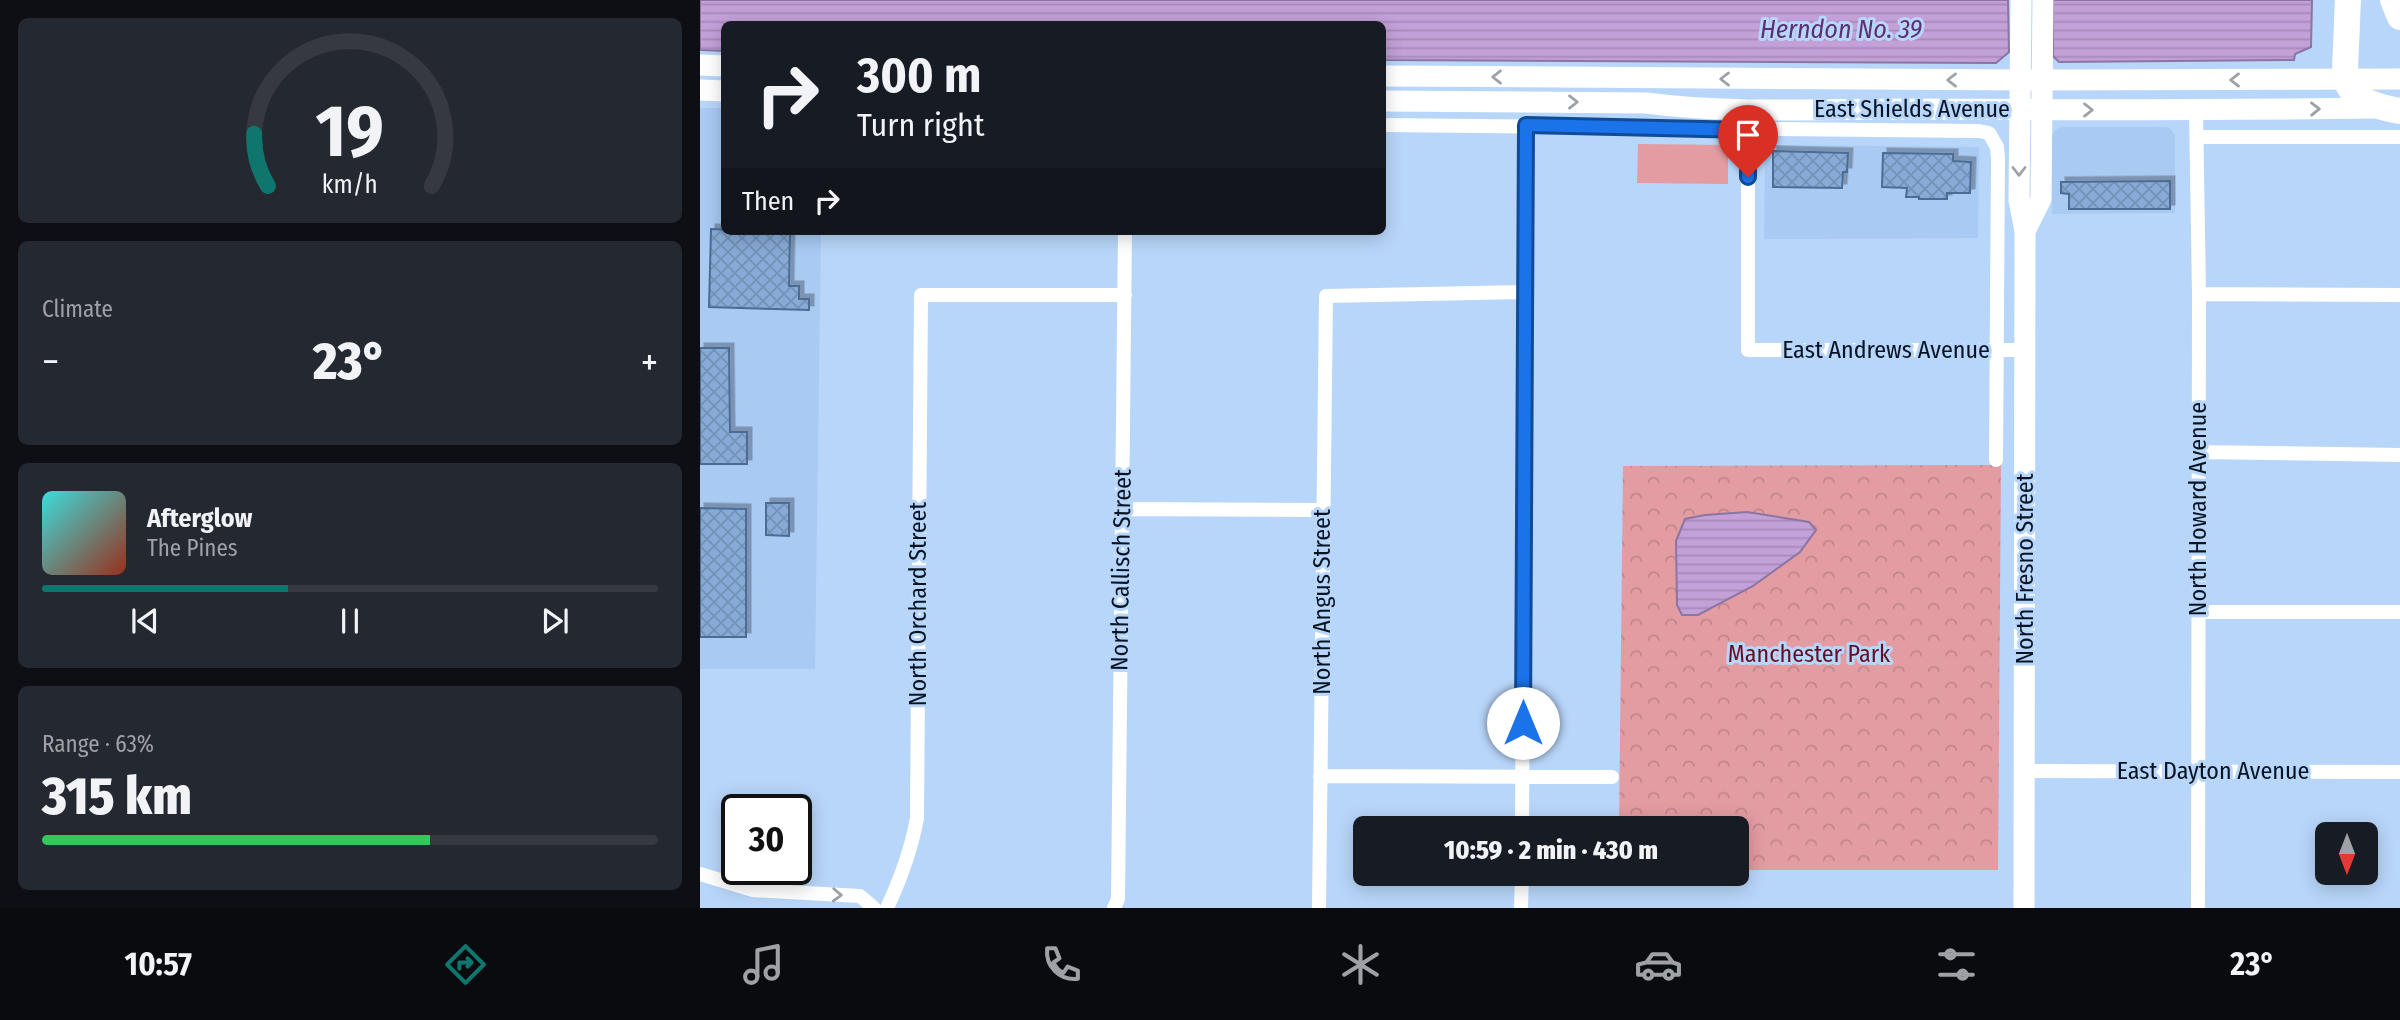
<!DOCTYPE html>
<html lang="en">
<head>
<meta charset="utf-8">
<style>
	:root { --surface:#171b24; --page:#242831; --text:#f1f3f6; --muted:#9ea1a6; --line:#363941; --accent:#0f766e }
	body { margin:0; font-family:"Fira Sans Condensed",sans-serif; background:var(--page); color:var(--text); height:100vh; display:flex; flex-direction:column; font-size:26px; white-space:nowrap }
	* { box-sizing:border-box; margin:0 }
	p { font-size:23px; color:var(--muted) }
	.icon { flex:none; width:38px; height:38px; fill:none; stroke:currentColor; stroke-width:2; stroke-linecap:round; stroke-linejoin:round }
	.map { position:relative; flex:1; overflow:hidden }
	.drawer { display:flex; flex-direction:column; gap:18px; padding:18px; background:#0d0f14; width:700px }
	.drawer>* { flex:none }
	.hud { position:absolute; left:21px; top:21px; width:665px; height:214px; border-radius:10px; box-shadow:0 4px 18px #0003; background:#171b24; color:var(--text); overflow:hidden }
	.needle { width:46px; rotate:180deg }
	.controls { position:absolute; left:1615px; top:822px; display:grid; gap:14px }
	.controls a { display:grid; place-items:center; width:63px; height:63px; border-radius:10px; background:var(--surface); box-shadow:0 4px 18px #0003; font-size:35px }
	.speed { position:absolute; left:21px; top:794px; display:flex; gap:14px; font-size:35px; font-weight:700; text-align:center }
	.speed>* { display:grid; place-content:center; width:91px; height:91px; border-radius:50%; background:var(--surface); box-shadow:0 4px 18px #0003; line-height:1 }
	.speed .limit { border:4px solid #111; border-radius:10px; background:#fff; color:#111 }
	.pin { position:absolute; display:grid; place-items:center; width:60px; height:60px; color:#fff; margin:-72px -30px; border-radius:50% 50% 50% 0; rotate:-45deg; box-shadow:0 0 7px #0007 }
	.pin .icon { rotate:45deg }
	.me { position:absolute; width:77px; margin:-38px; rotate:0deg; stroke-linejoin:round; filter:drop-shadow(0 0 5px #0008) }
	.turn { display:flex; align-items:center; gap:24px; height:147px; padding:0 21px; font-size:32px }
	.turn .icon { width:91px; height:91px; stroke-width:2.5 }
	.turn b { display:block; font-size:49px; line-height:60px }
	.then { display:flex; align-items:center; height:66px; padding:0 21px; background:#0003; gap:14px; font-size:26px }
	.big { font-size:52px; font-weight:800; line-height:1.1 }
	.drawer .card { flex:1; display:flex; flex-direction:column; justify-content:center; gap:10px; min-width:0; padding:0 24px; border-radius:10px; background:var(--page) }
	.drawer .dial { align-items:center; gap:0 }
	.dial svg { height:182px; overflow:visible; fill:none; stroke:var(--line); stroke-width:7; stroke-linecap:round; text-anchor:middle }
	.dial text { fill:var(--text); stroke:none }
	.song { display:flex; align-items:center; gap:21px }
	.cover { width:84px; height:84px; border-radius:10px; background:linear-gradient(135deg,hsl(180 70% 55%),hsl(10 70% 35%)) }
	.played { height:7px; border-radius:4px; background:linear-gradient(90deg,var(--accent) 40%,var(--line) 40%) }
	.keys { display:flex; justify-content:space-around; direction:ltr }
	.heat { display:flex; justify-content:space-between; align-items:center; font-size:38px; direction:ltr }
	.charge { height:10px; border-radius:5px; background:linear-gradient(90deg,#34c759 63%,var(--line) 0) }
	.trip { position:absolute; left:653px; top:816px; width:396px; height:70px; border-radius:10px; background:var(--surface); box-shadow:0 4px 18px #0003; font-weight:800; line-height:70px; text-align:center }
	.dock { display:flex; height:112px; justify-content:space-around; align-items:center; background:#090b0e; color:var(--muted) }
	.dock .icon { width:49px; height:49px }
	.dock .selected { color:var(--accent) }
	.dock b { font-size:32px; color:var(--text) }
	main { display:flex; flex:1; min-height:0 }
	.map>svg:first-child { display:block }
	.built { fill:#a9caf3 }
	.grass { fill:#e39ca2 }
	.park { fill:url(#park-crowns) }
	.water { fill:url(#water-rules); stroke:#8b76a2; stroke-width:2 }
	.building { fill:url(#building-cross-hatch); stroke:#4b6d95; stroke-width:2; filter:url(#shadow) }
	.lines { fill:none; stroke-linecap:round; stroke-linejoin:round }
	.street { stroke:#fff; stroke-width:14 }
	.secondary { stroke:#fff; stroke-width:21 }
	.highway { stroke:#fff; stroke-width:26 }
	.oneway { stroke:#9ba1a7 }
	.route-casing { stroke:#114b97; stroke-width:18 }
	.route { stroke:#1a73e8; stroke-width:12 }
	.labels { text-anchor:middle; dominant-baseline:central; stroke-width:6; stroke-linejoin:round; paint-order:stroke }
	.street-label { font-size:24px; fill:#061322; stroke:#b8d6fa }
	.park-label { font-size:24px; fill:#660f24; stroke:#b8d6fa }
	.water-label { font-size:26px; font-style:italic; fill:#5d2f73; stroke:#b8d6fa }
</style>
</head>
<body>
<main>
<section class="drawer">
<div class="card dial"><svg viewBox="0 0 100 80">
<path d="M14 69A42 42 0 1 1 86 69"/>
<path d="M14 69A42 42 0 0 1 8 46" stroke="#0f766e"/>
<text x="50" y="56" font-size="32" font-weight="700">19</text>
<text x="50" y="72" font-size="11">km/h</text>
</svg></div>
<div class="card"><p>Climate</p>
<div class="heat"><a>−</a><b class="big">23°</b><a>+</a></div>
</div>
<div class="card">
<div class="song"><i class="cover"></i><div><b>Afterglow</b><p>The Pines</p></div></div>
<div class="played"></div>
<div class="keys"><svg class="icon" aria-label="previous" viewBox="0 0 24 24"><path d="M18 5L8 12l10 7zM5 5v14"/></svg><svg class="icon" aria-label="pause" viewBox="0 0 24 24"><path d="M8 5v14M16 5v14"/></svg><svg class="icon" aria-label="next" viewBox="0 0 24 24"><path d="M6 5l10 7-10 7zM19 5v14"/></svg></div>
</div>
<div class="card"><p>Range · 63%</p><b class="big">315 km</b><div class="charge"></div></div>
</section>
<div class="map">
<svg width="1700" height="908" viewBox="0 0 1700 908">
	<defs>
		<pattern id="park-crowns" width="20" height="18" patternUnits="userSpaceOnUse" patternTransform="scale(1.75)"><rect width="20" height="18" fill="#e39ca2"/><path d="M2 6a3 3 0 1 1 6 0M12 15a3 3 0 1 1 6 0" fill="none" stroke="#c1868b"/></pattern>
		<pattern id="water-rules" width="6" height="5" patternUnits="userSpaceOnUse" patternTransform="scale(1.75)"><rect width="6" height="5" fill="#c4a0d9"/><path d="M0 2.5h6" fill="none" stroke="#a789ba"/></pattern>
		<pattern id="building-cross-hatch" width="8" height="8" patternUnits="userSpaceOnUse" patternTransform="scale(1.75)"><rect width="8" height="8" fill="#87abd6"/><path d="M0 0l8 8M0 8l8-8" fill="none" stroke="#7392b7"/></pattern>
		<filter id="shadow"><feDropShadow dx="4.5" dy="-4.5" stdDeviation="0" flood-color="#0004"/></filter>
	</defs>
	<rect width="100%" height="100%" fill="#b8d6fa"/>
	<!-- built -->
	<path class="built" d="M0 108H24V231H121L115 669H0Z
		M1361 127H1466L1471 129 1475 136V213L1352 214V136L1355 130Z
		M1065 145 1279 147 1278 238 1064 239Z"/>
	<!-- grass -->
	<path class="grass" d="M938 144 1028 145V184L937 183Z"/>
	<!-- park -->
	<path class="park" d="M1301 465 1298 870H1036V828H919L923 466Z"/>
	<!-- water -->
	<path class="water" d="M0 0H1308L1309 52 1296 63 683 60 682 24H24V51L0 50Z
		M1353 0H1612L1611 47 1595 54 1594 60 1359 62 1353 56Z
		M1047 512 1109 522 1116 530 1100 552 1053 586 998 615H982L977 605 976 541 985 519 1005 515Z"/>
	<!-- building -->
	<path class="building" d="M1073 151 1148 153 1147 172H1143L1142 188 1073 187Z
		M1183 153 1253 154V161L1271 162 1270 193H1247V199H1219V197H1206L1207 188 1182 187Z
		M1470 181V209H1369V194L1361 193V182Z
		M11 229 90 231 89 286H99V299H109V310L9 307Z
		M0 348H29L30 432H47V464H0Z
		M66 503H89V536L66 535Z
		M0 508 46 509V637H0Z"/>
	<g class="lines">
		<!-- street -->
		<path class="street" d="M1496 110 1499 294 1498 908
			M1048 121V350H1324
			M682 125 1279 131 1289 133 1297 147 1298 158 1296 460
			M1497 137H1700
			M1499 294 1700 295
			M1498 452 1700 455
			M421 509 622 510
			M1497 612H1700
			M1325 771 1700 772
			M620 776 912 777
			M822 828 826 125
			M0 874 53 890 160 896 174 908
			M187 908C201 878 211 851 217 818L221 295H425
			M414 908 418 899 425 231
			M619 908 626 296 824 292
			M821 908 822 873"/>
		<!-- secondary -->
		<path class="secondary" d="M1321 0 1319 200 1325 231 1324 908
			M0 65 24 66
			M682 76 1342 80 1700 79
			M0 90 24 91
			M682 101 946 103C1030 114 1117 109 1201 109 1361 110 1521 110 1680 108
			M1325 231 1341 199 1343 0"/>
		<!-- highway -->
		<path class="highway" d="M1648 0C1647 15 1647 30 1646 45 1646 55 1644 68 1646 78 1650 101 1682 108 1700 111
			M1693 0 1700 17"/>
	</g>
	<!-- one-way arrows -->
	<defs><path id="oneway-chevron" d="M-2-3.5L2.5 0L-2 3.5" fill="none" stroke-width="1.6" stroke-linecap="round" stroke-linejoin="round" transform="scale(1.75)"/></defs>
	<g class="oneway">
		<use href="#oneway-chevron" transform="translate(797 77) rotate(-180)"/>
		<use href="#oneway-chevron" transform="translate(1025 79) rotate(-180)"/>
		<use href="#oneway-chevron" transform="translate(1252 80) rotate(-180)"/>
		<use href="#oneway-chevron" transform="translate(1535 80) rotate(180)"/>
		<use href="#oneway-chevron" transform="translate(873 102)"/>
		<use href="#oneway-chevron" transform="translate(1615 109) rotate(-1)"/>
		<use href="#oneway-chevron" transform="translate(1388 110)"/>
		<use href="#oneway-chevron" transform="translate(1319 171) rotate(90)"/>
		<use href="#oneway-chevron" transform="translate(137 895) rotate(2)"/>
	</g>
	<g class="lines">
		<defs>
			<path id="route" d="M823 723 826 125 1048 130V177"/>
		</defs>
		<!-- route casing -->
		<use href="#route" class="route-casing"/>
		<!-- route -->
		<use href="#route" class="route"/>
	</g>
	<g class="labels">
		<!-- street labels -->
		<g class="street-label">
			<text x="1212" y="109">East Shields Avenue</text>
			<text x="1186" y="350">East Andrews Avenue</text>
			<text transform="translate(1498 509) rotate(-90)">North Howard Avenue</text>
			<text transform="translate(1325 569) rotate(-90)">North Fresno Street</text>
			<text transform="translate(421 570) rotate(-89)">North Callisch Street</text>
			<text transform="translate(622 602) rotate(-90)">North Angus Street</text>
			<text transform="translate(218 604) rotate(-90)">North Orchard Street</text>
			<text x="1513" y="771">East Dayton Avenue</text>
		</g>
		<!-- park labels -->
		<g class="park-label">
			<text x="1109" y="654">Manchester Park</text>
		</g>
		<!-- water labels -->
		<g class="water-label">
			<text x="1141" y="29">Herndon No. 39</text>
		</g>
	</g>
</svg>
<div class="controls">
<a><svg class="needle" viewBox="-14 -14 28 28"><path d="M0-13l5 13h-10z" fill="#e53935"/><path d="M0 13l5-13h-10z" fill="#9ea1a6"/></svg></a>
</div>
<div class="speed"><div class="limit">30</div></div>
<div class="pin" style="left:1048px;top:177px;background:#d93025"><svg class="icon" aria-label="arrive" viewBox="0 0 24 24"><path d="M6 21V4h12l-3 4 3 4H6"/></svg></div>
<svg class="me" style="left:823px;top:723px" viewBox="-20 -20 40 40"><circle r="19" fill="#fff"/><path d="M0-13L10 11 0 6-10 11z" fill="#1a73e8"/></svg>
<div class="trip">10:59 · 2 min · 430 m</div>
<div class="hud">
<div class="turn"><svg class="icon" aria-label="right" viewBox="0 0 24 24"><path d="M7 20v-9h11M14 6l5 5-5 5"/></svg><div><b>300 m</b>Turn right</div></div>
<div class="then">Then<svg class="icon" aria-label="right" viewBox="0 0 24 24"><path d="M7 20v-9h11M14 6l5 5-5 5"/></svg></div>
</div>
</div>
</main>
<nav class="dock">
<b>10:57</b>
<svg class="icon selected" aria-label="directions" viewBox="0 0 24 24"><path d="M12 3l9 9-9 9-9-9zM9 14v-3h6M13 9l2 2-2 2"/></svg>
<svg class="icon" aria-label="music" viewBox="0 0 24 24"><path d="M9 18V5l10-2v13"/><circle cx="6" cy="18" r="3"/><circle cx="16" cy="16" r="3"/></svg>
<svg class="icon" aria-label="phone" viewBox="0 0 24 24"><path d="M5 4h4l2 5-3 2q2 4 5 5l2-3 5 2v4C11 20 4 13 5 4z"/></svg>
<svg class="icon" aria-label="climate" viewBox="0 0 24 24"><path d="M12 3v18M4 7l16 10M4 17L20 7"/></svg>
<svg class="icon" aria-label="car" viewBox="0 0 24 24"><path d="M5 17H2v-5l4-1 3-4h7l3 4 3 1v5h-3M9 17h6M6 11h13"/><circle cx="7" cy="17" r="2"/><circle cx="17" cy="17" r="2"/></svg>
<svg class="icon" aria-label="filters" viewBox="0 0 24 24"><path d="M4 7h16M4 17h16"/><circle cx="9" cy="7" r="2"/><circle cx="15" cy="17" r="2"/></svg>
<b>23°</b>
</nav>
</body>
</html>
